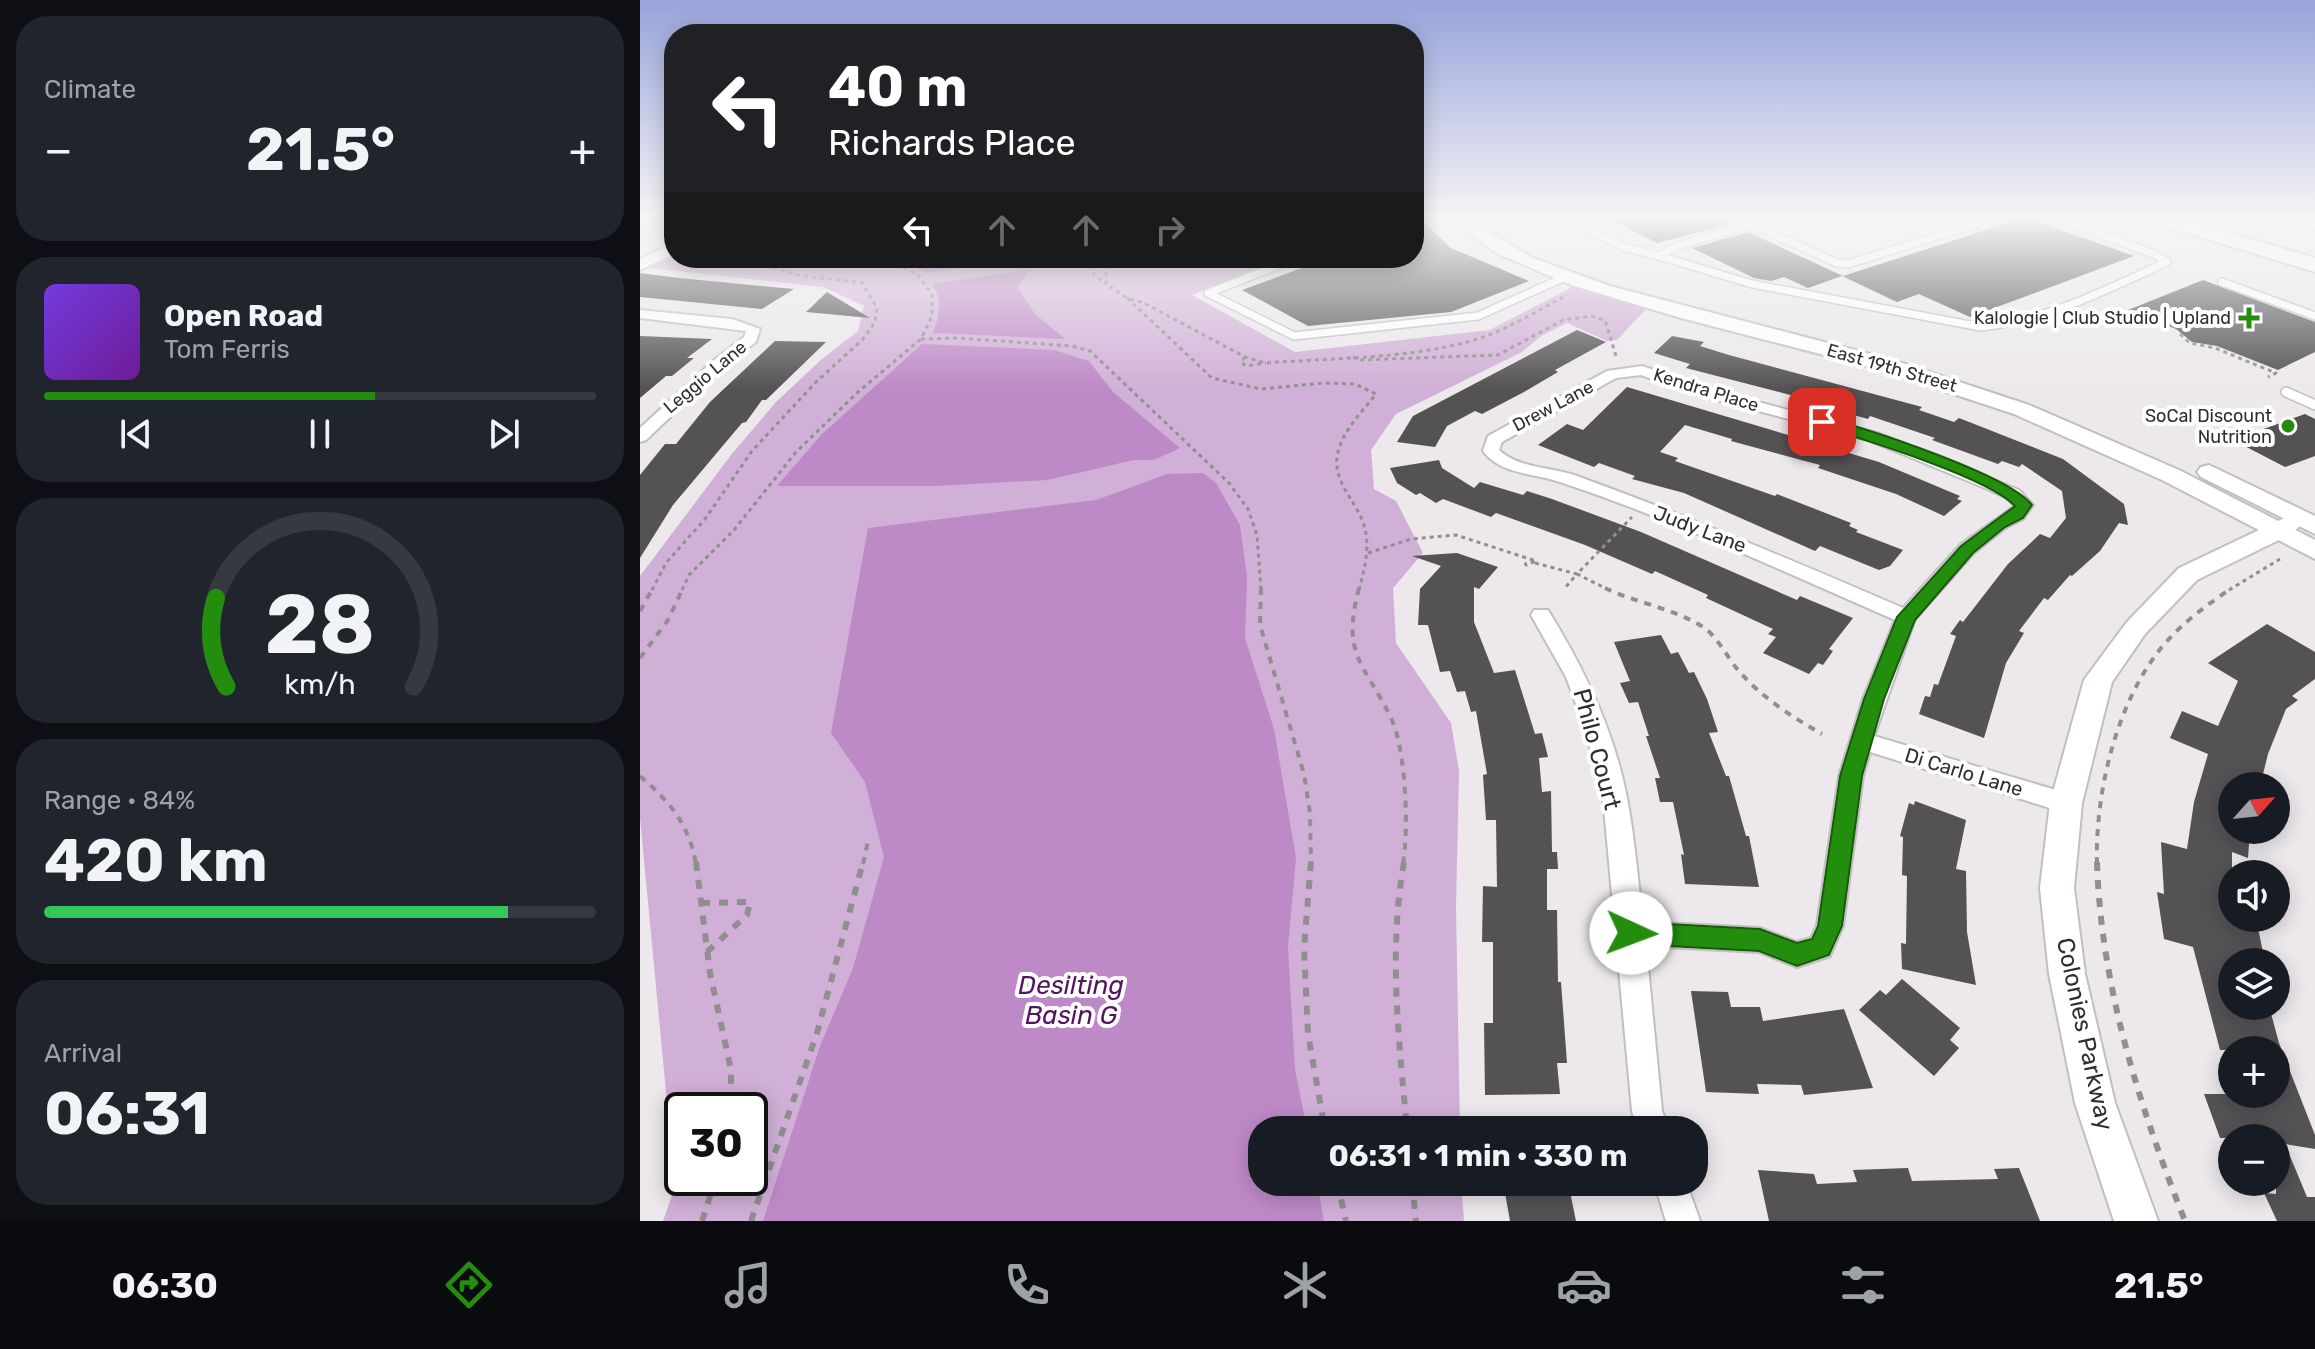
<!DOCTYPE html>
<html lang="en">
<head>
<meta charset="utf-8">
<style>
	:root { --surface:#171b24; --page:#20242c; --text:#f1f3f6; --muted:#9ea1a6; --line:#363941; --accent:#238d0d }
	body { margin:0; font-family:Rubik,sans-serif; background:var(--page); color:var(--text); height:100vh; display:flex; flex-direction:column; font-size:30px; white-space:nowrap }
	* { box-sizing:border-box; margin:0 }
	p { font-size:26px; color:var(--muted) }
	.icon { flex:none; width:44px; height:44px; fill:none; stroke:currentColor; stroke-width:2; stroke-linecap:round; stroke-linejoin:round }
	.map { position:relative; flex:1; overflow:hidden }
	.sheet { display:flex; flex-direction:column; gap:16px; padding:16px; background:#0d0f14; width:640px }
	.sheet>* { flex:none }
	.hud { position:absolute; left:24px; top:24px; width:760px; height:244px; border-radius:32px; box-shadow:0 4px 20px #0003; background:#202124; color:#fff; overflow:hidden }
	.needle { width:52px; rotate:63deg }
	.controls { position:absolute; left:1578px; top:772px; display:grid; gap:16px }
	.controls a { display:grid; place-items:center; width:72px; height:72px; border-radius:50%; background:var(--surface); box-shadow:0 4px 20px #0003; font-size:40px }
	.speed { position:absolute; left:24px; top:1092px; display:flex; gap:16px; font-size:40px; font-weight:700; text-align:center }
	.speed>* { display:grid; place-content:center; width:104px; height:104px; border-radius:50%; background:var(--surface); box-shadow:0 4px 20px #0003; line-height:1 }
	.speed .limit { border:4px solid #111; border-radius:12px; background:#fff; color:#111 }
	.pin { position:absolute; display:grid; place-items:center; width:68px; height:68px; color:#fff; margin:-34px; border-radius:16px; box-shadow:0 4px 12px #0006 }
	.me { position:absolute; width:88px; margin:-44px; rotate:92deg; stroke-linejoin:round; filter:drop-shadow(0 0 6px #0008) }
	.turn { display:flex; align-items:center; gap:28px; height:168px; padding:0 32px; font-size:36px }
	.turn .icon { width:104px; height:104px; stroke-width:2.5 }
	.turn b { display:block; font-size:56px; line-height:68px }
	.lanes { display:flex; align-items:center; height:76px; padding:0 32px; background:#0003; justify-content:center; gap:40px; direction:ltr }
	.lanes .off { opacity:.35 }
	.big { font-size:60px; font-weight:700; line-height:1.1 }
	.sheet .card { flex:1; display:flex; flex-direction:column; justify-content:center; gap:12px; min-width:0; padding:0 28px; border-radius:32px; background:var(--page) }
	.sheet .dial { align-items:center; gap:0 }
	.dial svg { height:208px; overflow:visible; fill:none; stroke:var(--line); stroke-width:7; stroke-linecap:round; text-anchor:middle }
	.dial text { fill:var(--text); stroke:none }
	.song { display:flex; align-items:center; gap:24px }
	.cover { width:96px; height:96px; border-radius:12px; background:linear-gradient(135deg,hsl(260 70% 55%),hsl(280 70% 35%)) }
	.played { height:8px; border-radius:4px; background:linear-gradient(90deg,var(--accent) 60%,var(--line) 60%) }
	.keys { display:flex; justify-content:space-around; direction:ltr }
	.heat { display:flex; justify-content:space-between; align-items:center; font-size:44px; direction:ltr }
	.charge { height:12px; border-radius:6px; background:linear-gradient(90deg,#34c759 84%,var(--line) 0) }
	.trip { position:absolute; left:608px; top:1116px; width:460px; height:80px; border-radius:32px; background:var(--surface); box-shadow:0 4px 20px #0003; font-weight:700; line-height:80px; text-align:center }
	.menu { display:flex; height:128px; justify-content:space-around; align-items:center; background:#090b0e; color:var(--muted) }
	.menu .icon { width:56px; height:56px }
	.menu .selected { color:var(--accent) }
	.menu b { font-size:36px; color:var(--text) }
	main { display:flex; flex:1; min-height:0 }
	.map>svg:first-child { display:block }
	.green { fill:#d1b0d7; fill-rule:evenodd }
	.water { fill:#be89c7 }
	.building { fill:#555255 }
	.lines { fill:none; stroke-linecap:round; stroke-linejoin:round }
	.service-far1-casing { stroke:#c2bfc2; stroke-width:10 }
	.service-casing { stroke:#c2bfc2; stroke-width:12 }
	.minor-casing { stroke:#c2bfc2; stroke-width:4 }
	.tertiary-casing { stroke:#c2bfc2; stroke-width:4 }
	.secondary-casing { stroke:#c2bfc2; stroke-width:4 }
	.motorway-casing { stroke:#c2bfc2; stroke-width:4 }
	.path-far2 { stroke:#918e91; stroke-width:3; stroke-dasharray:4 4; stroke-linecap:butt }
	.path-far1 { stroke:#918e91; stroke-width:4; stroke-dasharray:7 7; stroke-linecap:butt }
	.path { stroke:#918e91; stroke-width:6; stroke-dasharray:9 9; stroke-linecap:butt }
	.service-far1 { stroke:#fff; stroke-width:7 }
	.service { stroke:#fff; stroke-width:9 }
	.minor { fill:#fff; fill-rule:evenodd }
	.tertiary { fill:#fff; fill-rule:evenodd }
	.secondary { fill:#fff; fill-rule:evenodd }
	.motorway { fill:#fff; fill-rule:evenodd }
	.route { fill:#238d0d; stroke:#175c08; stroke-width:2 }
	.poi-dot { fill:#238d0d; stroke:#fff; stroke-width:3 }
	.labels { text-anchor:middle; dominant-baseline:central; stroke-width:8; stroke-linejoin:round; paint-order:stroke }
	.far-poi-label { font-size:18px; fill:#302e30; stroke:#fff; text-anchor:end }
	.far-street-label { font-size:18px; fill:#302e30; stroke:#fff }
	.street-label { font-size:20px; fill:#302e30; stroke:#fff }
	.near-street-label { font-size:24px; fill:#302e30; stroke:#fff }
	.near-water-label { font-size:26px; font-style:italic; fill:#551461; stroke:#fff }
</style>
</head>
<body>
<main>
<section class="sheet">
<div class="card"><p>Climate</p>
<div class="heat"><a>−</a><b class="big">21.5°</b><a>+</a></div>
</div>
<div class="card">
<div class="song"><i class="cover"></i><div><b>Open Road</b><p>Tom Ferris</p></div></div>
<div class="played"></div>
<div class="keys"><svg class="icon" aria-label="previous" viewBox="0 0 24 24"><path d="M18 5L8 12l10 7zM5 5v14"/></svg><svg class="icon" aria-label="pause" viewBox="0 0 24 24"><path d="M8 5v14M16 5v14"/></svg><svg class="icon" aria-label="next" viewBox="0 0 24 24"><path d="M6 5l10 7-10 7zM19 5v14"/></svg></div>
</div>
<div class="card dial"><svg viewBox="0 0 100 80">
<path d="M14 69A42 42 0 1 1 86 69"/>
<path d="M14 69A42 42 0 0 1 10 35" stroke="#238d0d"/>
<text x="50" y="56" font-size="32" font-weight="700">28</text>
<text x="50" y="72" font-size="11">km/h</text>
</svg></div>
<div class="card"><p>Range · 84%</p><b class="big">420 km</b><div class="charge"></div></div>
<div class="card"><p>Arrival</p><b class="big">06:31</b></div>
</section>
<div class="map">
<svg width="1675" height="1221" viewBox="0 0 1675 1221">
	<rect width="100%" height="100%" fill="#ece8ec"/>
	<!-- green -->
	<path class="green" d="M34 256 641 258 552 295 655 352 850 330 932 287 1006 309 977 340 967 341 927 323 901 336 882 352 756 414 731 450 734 489 756 501 783 553 753 588 756 643 811 723 819 771 816 907 820 1130H622V1182H821L824 1221H23L35 1187 0 818V576L91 455 136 402 183 358 218 331 224 306 183 287 9 268ZM42 1110H110V1178H42Z"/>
	<!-- water -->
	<path class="water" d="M212 258H383L287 273 272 266Z
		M389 270 378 288 395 314 425 339 293 333C299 317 304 298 291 284Z
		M282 344 414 350 449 361 473 392 540 448 514 460H494L407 480 295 486H137L181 435Z
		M563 473 576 483 600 525 607 577 605 638 634 729 656 858 648 947 655 1069 667 1130H622V1182H677L684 1221H123L180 1046 213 968 244 857 225 782 191 733 228 528 456 500 527 474Z"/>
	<!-- building -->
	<path class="building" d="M774 219H781L811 248 889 281 811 312 668 326 602 290 689 258H774Z
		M970 219H1078L1090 224 1017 243Z
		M1380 219H1390L1494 256 1330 317 1279 294 1257 302 1202 276 1168 288 1144 277 1131 281 1114 278 1052 248 1108 232 1203 276Z
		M0 273 39 278 154 289 122 309 0 297Z
		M1563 280 1675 322V352L1638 370 1577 346 1552 342 1536 329 1488 310Z
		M187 292 230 318 166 312Z
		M937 330 966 342 915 370 918 372 884 392 842 414 835 411 807 426 795 447 757 442 773 416Z
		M0 336 72 339 47 358H54L32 376H26L0 398Z
		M1032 336 1064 342 1060 346 1089 355 1282 407 1279 410 1314 422 1319 418 1423 459 1484 504 1488 525 1479 523 1460 551 1432 576 1430 575 1408 600 1404 598 1379 631 1384 633 1366 663 1344 738 1279 714 1285 696 1290 697 1294 684 1298 685 1316 636 1310 634 1320 620 1323 622 1368 564 1400 534 1410 538 1426 518 1422 491 1382 464 1379 467 1362 461 1358 464 1292 440 1295 438 1230 416 1228 419 1206 413 1208 410 1046 368 1050 364 1014 353Z
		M135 341 186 342 126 400H122L106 422 102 423 33 505 0 558V475L25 444H36L70 402Z
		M987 387 1239 462 1320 496 1317 499 1322 501 1304 516 1256 494 1178 468 1180 465 1091 441 1092 439 1045 425 1020 452 1038 458 1035 461 1135 496 1137 494 1211 523 1209 526 1218 530 1216 532 1263 550 1250 566 1239 570 1180 546 1175 551 1044 493 992 479 995 476 959 463 954 467 898 445 927 424 943 430Z
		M1665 414 1675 419V456L1645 467 1593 440Z
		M799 460 802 468 834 488 840 482 883 495 887 491 912 499 1001 532 1157 600 1160 596 1213 618 1189 649 1193 651 1183 665 1178 663 1169 674 1123 653 1136 637 1128 634 1133 629 1066 598 1068 595 1015 571 1012 574 945 545 856 513 851 517 803 499 796 503 780 493 776 495 757 483 750 468Z
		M817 553 858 567 839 589 834 587V622L854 673 875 670 895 734 902 733 908 757 899 758 902 792 911 791 912 852H917L918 869H907V910H917L918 982H921L927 1063H917L920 1094 845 1095 844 1023H853V942H842L843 886 857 887 856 820H846L843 775 847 774 836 711 831 712 825 691 817 692 810 671 800 672 788 625H778L780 589 801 566 772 556Z
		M1627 624 1675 652V679L1652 696 1658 700 1646 709 1628 754 1620 786H1592V830H1610L1608 858 1592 852V918H1607L1609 926 1618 928 1625 962H1592V1006H1629L1639 1043 1675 1135V1149L1645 1144 1667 1197H1675V1221H1637L1624 1193 1636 1194V1138H1580L1564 1094H1636V1050H1580L1553 947 1524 939 1517 892 1524 894 1521 842 1547 849 1554 802 1568 754 1530 738 1542 711 1578 726 1598 681 1568 663Z
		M1021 635 1031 654 1038 652 1049 673 1054 672 1067 699 1078 732 1069 733 1086 776H1089L1106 836H1109L1119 887 1045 884 1041 854 1044 855 1033 802H1020L1015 778H1020L1006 736H1009L998 702 989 703 980 683 990 681 974 642Z
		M1275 801 1326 820 1316 869 1326 871 1327 932 1336 985 1262 969 1261 943 1266 944 1267 876 1262 875 1263 837 1260 836 1269 803 1274 805Z
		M1262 979 1320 1028 1310 1040 1319 1048 1294 1076 1219 1010 1240 990 1246 995Z
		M1051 991 1088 992 1091 1007H1120L1123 1021 1204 1009 1233 1088 1164 1095 1161 1085 1117 1084 1119 1094 1066 1092Z
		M1268 1168 1272 1181 1358 1179 1354 1169 1379 1168 1400 1221H1129L1118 1170 1174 1174 1177 1184 1217 1182 1213 1170Z
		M863 1182H928L936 1221H870Z"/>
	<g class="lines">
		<defs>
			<path id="service-far1" d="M924 219 987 248 1019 256
				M1100 219 1197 263 1208 264 1352 219
				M1112 224 1037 246 1019 256 1112 284 1341 327C1408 320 1466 290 1527 262L1514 254 1419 219
				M657 258 568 293 654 336 838 316 925 277
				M1582 282 1675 316"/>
			<path id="service" d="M1646 392 1675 405"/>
			<path id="minor" d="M0 220 24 224 18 227 0 226Z
				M0 310 92 319 120 329 116 342 83 367 6 440 0 442V428L73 361 104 337 106 331 0 318Z
				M1002 366 1064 388 1240 434 1379 490 1393 505 1383 519 1365 528 1334 553 1275 619 1234 736 1426 793 1435 796 1438 803 1435 810 1426 813 1230 752 1223 776 1203 926 1190 956 1157 967 1119 952 1006 946 1022 1111 1029 1130H997L992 1111 963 797 945 728 926 677 891 615 894 610H908C944 668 974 730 987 798 995 839 998 881 1003 922L1120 928 1157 942 1171 938 1177 925 1199 776 1223 699 1255 620C1144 572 1035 520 920 482 894 473 861 475 843 451L848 436 967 371ZM1001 375 1054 394 1228 440 1345 488 1367 498 1375 506 1320 545 1263 608C1154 561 1045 515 934 475 910 467 878 468 859 450L862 442 976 378Z
				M1014 1182H1046L1060 1221H1026Z"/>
			<path id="tertiary" d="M34 243V254L0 270V259Z
				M1659 511 1667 513 1671 518 1647 536 1557 580 1505 634 1472 682 1442 803 1434 888 1445 974 1475 1103 1518 1221H1474L1435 1103 1409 974 1400 888 1410 803 1444 680 1487 622 1539 568Z"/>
			<path id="secondary" d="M810 219H828L893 258 970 286 1253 360 1389 405 1539 470 1675 540V559L1522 480 1374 414 1238 369 1041 318 931 285 856 253Z
				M1569 465 1675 516V534L1561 477 1557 472 1561 467Z"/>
			<path id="motorway" d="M1512 219H1543L1675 258V272L1515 223Z
				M1650 219H1675V230L1653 223Z"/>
		</defs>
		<!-- service-far1 casing -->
		<use href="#service-far1" class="service-far1-casing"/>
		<!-- service casing -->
		<use href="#service" class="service-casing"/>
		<!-- minor casing -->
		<use href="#minor" class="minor-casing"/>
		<!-- tertiary casing -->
		<use href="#tertiary" class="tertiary-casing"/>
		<!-- secondary casing -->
		<use href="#secondary" class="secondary-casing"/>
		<!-- motorway casing -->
		<use href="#motorway" class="motorway-casing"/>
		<!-- path-far2 -->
		<path class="path-far2" d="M1393 219 1406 223
			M456 258 451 266 454 275 466 284
			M473 258 466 272V284L487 298 504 303 605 357 626 363C692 358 763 359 827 342 862 333 895 312 927 295
			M487 298 572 378 621 389 683 383 715 384 736 394C723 411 703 430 698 452 691 480 714 498 723 522 731 545 725 567 719 590
			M1540 334 1550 343 1575 348 1636 373 1628 377
			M281 339 317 338 432 346 450 351 589 483 608 509 617 535 621 590
			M605 357 601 362 606 366 626 363
			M713 357 719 360 858 355 923 320 951 316 965 320 976 356
			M728 553 771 539 816 535 896 561 886 565 884 559
			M895 563 937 574 924 589
			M12 590 26 563 65 519 112 451 175 383 223 339 235 322 237 308 222 283C187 277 147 280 118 258
			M42 590 49 575 94 530 156 452 218 392 281 339 292 316V295L278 275 265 268 191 258
			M969 590 937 574 992 517
			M1589 590 1640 559"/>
		<!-- path-far1 -->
		<path class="path-far1" d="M621 588 620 625 664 774 670 813 671 864
			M719 588C701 657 724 662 751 718 766 749 769 830 763 864
			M965 588C996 603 1033 608 1063 627 1077 636 1087 657 1098 670 1121 697 1152 717 1182 734
			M0 611 13 588
			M0 658 28 620 43 588
			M0 776C30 802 49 824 56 864
			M223 864 228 841
			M1457 864C1455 795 1475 708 1518 652 1538 626 1565 606 1592 588"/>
		<!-- path -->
		<path class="path" d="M56 862 70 973 91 1070V1110
			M671 862 664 948 668 1034 685 1130
			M764 862C748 951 759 1040 767 1130
			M1457 862C1461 987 1499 1105 1545 1221
			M61 903 110 902 107 915 67 952
			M697 1182 706 1221
			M772 1182 776 1221
			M62 1221 76 1178
			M111 1221 177 1033 223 862"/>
		<!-- service-far1 -->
		<use href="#service-far1" class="service-far1"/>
		<!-- service -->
		<use href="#service" class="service"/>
		<!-- minor -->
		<use href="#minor" class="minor"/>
		<!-- tertiary -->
		<use href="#tertiary" class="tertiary"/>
		<!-- secondary -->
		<use href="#secondary" class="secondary"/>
		<!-- motorway -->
		<use href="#motorway" class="motorway"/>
	</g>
	<!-- sky -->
	<linearGradient id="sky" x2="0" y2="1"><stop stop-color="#97a3db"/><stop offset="0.56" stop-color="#f6f5f6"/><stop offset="1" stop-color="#f6f5f6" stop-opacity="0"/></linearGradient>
	<rect width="1675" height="389" fill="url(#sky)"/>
	<!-- route -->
	<path class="route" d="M1182 417C1225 428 1368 474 1392 505L1383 518 1365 527 1333 553 1275 620 1244 699 1222 776 1202 926 1189 955 1157 966 1119 951 991 944 982 941 979 933 982 926 991 922 1120 929 1157 943 1172 939 1178 926 1200 776 1224 699 1257 617 1321 546 1375 506C1348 477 1219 438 1177 425L1175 422Z"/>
	<!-- markers -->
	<g class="poi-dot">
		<path d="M1605 306h8v8h8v8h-8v8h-8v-8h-8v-8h8z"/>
		<circle cx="1648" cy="426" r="8"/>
	</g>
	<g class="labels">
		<!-- far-poi labels -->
		<g class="far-poi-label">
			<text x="1591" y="318">Kalologie | Club Studio | Upland</text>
			<text x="1632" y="416">SoCal Discount<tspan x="1632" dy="21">Nutrition</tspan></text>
		</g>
		<!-- far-street labels -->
		<g class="far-street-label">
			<text transform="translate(1252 368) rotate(16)">East 19th Street</text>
			<text transform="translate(65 377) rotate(-40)">Leggio Lane</text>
			<text transform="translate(1066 390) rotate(17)">Kendra Place</text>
			<text transform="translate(913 406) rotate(-28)">Drew Lane</text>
		</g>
		<!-- street labels -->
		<g class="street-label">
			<text transform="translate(1060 529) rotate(21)">Judy Lane</text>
			<text transform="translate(1324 772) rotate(17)">Di Carlo Lane</text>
		</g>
		<!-- near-street labels -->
		<g class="near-street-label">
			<text transform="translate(957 749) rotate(75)">Philo Court</text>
			<text transform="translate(1445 1034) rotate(78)">Colonies Parkway</text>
		</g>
		<!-- near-water labels -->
		<g class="near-water-label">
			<text x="431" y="985">Desilting<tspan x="431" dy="30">Basin G</tspan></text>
		</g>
	</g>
</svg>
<div class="controls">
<a><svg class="needle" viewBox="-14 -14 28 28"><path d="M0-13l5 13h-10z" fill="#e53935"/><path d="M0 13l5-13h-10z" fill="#9ea1a6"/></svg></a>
<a><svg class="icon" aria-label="sound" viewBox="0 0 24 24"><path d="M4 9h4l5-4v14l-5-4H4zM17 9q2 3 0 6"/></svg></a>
<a><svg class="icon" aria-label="layers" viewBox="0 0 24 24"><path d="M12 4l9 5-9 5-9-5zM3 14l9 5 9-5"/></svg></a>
<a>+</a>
<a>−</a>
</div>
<div class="speed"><div class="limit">30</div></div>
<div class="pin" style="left:1182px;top:422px;background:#d93025"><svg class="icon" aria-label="arrive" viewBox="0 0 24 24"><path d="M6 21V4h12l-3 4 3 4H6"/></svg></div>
<svg class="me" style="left:991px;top:933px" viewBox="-20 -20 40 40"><circle r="19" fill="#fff"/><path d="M0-13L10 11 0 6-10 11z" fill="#238d0d"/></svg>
<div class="trip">06:31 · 1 min · 330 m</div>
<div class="hud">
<div class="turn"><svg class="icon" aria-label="left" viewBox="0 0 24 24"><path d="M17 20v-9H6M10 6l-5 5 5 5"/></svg><div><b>40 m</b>Richards Place</div></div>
<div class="lanes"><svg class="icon" aria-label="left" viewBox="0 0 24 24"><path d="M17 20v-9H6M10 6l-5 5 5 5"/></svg><svg class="icon off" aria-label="ahead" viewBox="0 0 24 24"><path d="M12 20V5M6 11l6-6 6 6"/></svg><svg class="icon off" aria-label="ahead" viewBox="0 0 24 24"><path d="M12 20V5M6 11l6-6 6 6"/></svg><svg class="icon off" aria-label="right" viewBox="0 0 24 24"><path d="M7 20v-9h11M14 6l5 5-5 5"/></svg></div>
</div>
</div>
</main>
<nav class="menu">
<b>06:30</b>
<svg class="icon selected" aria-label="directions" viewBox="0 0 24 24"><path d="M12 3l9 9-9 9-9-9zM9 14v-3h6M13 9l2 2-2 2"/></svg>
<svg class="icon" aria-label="music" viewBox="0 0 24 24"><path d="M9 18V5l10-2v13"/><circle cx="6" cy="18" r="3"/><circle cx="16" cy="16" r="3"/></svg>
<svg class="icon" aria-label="phone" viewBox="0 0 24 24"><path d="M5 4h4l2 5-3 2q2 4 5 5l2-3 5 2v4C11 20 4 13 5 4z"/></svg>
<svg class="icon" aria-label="climate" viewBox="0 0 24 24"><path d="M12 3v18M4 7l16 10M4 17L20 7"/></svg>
<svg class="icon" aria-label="car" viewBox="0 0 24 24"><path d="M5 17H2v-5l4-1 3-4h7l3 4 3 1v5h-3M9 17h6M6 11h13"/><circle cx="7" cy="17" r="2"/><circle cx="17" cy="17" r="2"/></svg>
<svg class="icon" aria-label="filters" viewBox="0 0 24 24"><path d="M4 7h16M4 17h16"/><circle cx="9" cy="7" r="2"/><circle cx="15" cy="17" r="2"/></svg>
<b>21.5°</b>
</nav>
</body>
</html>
